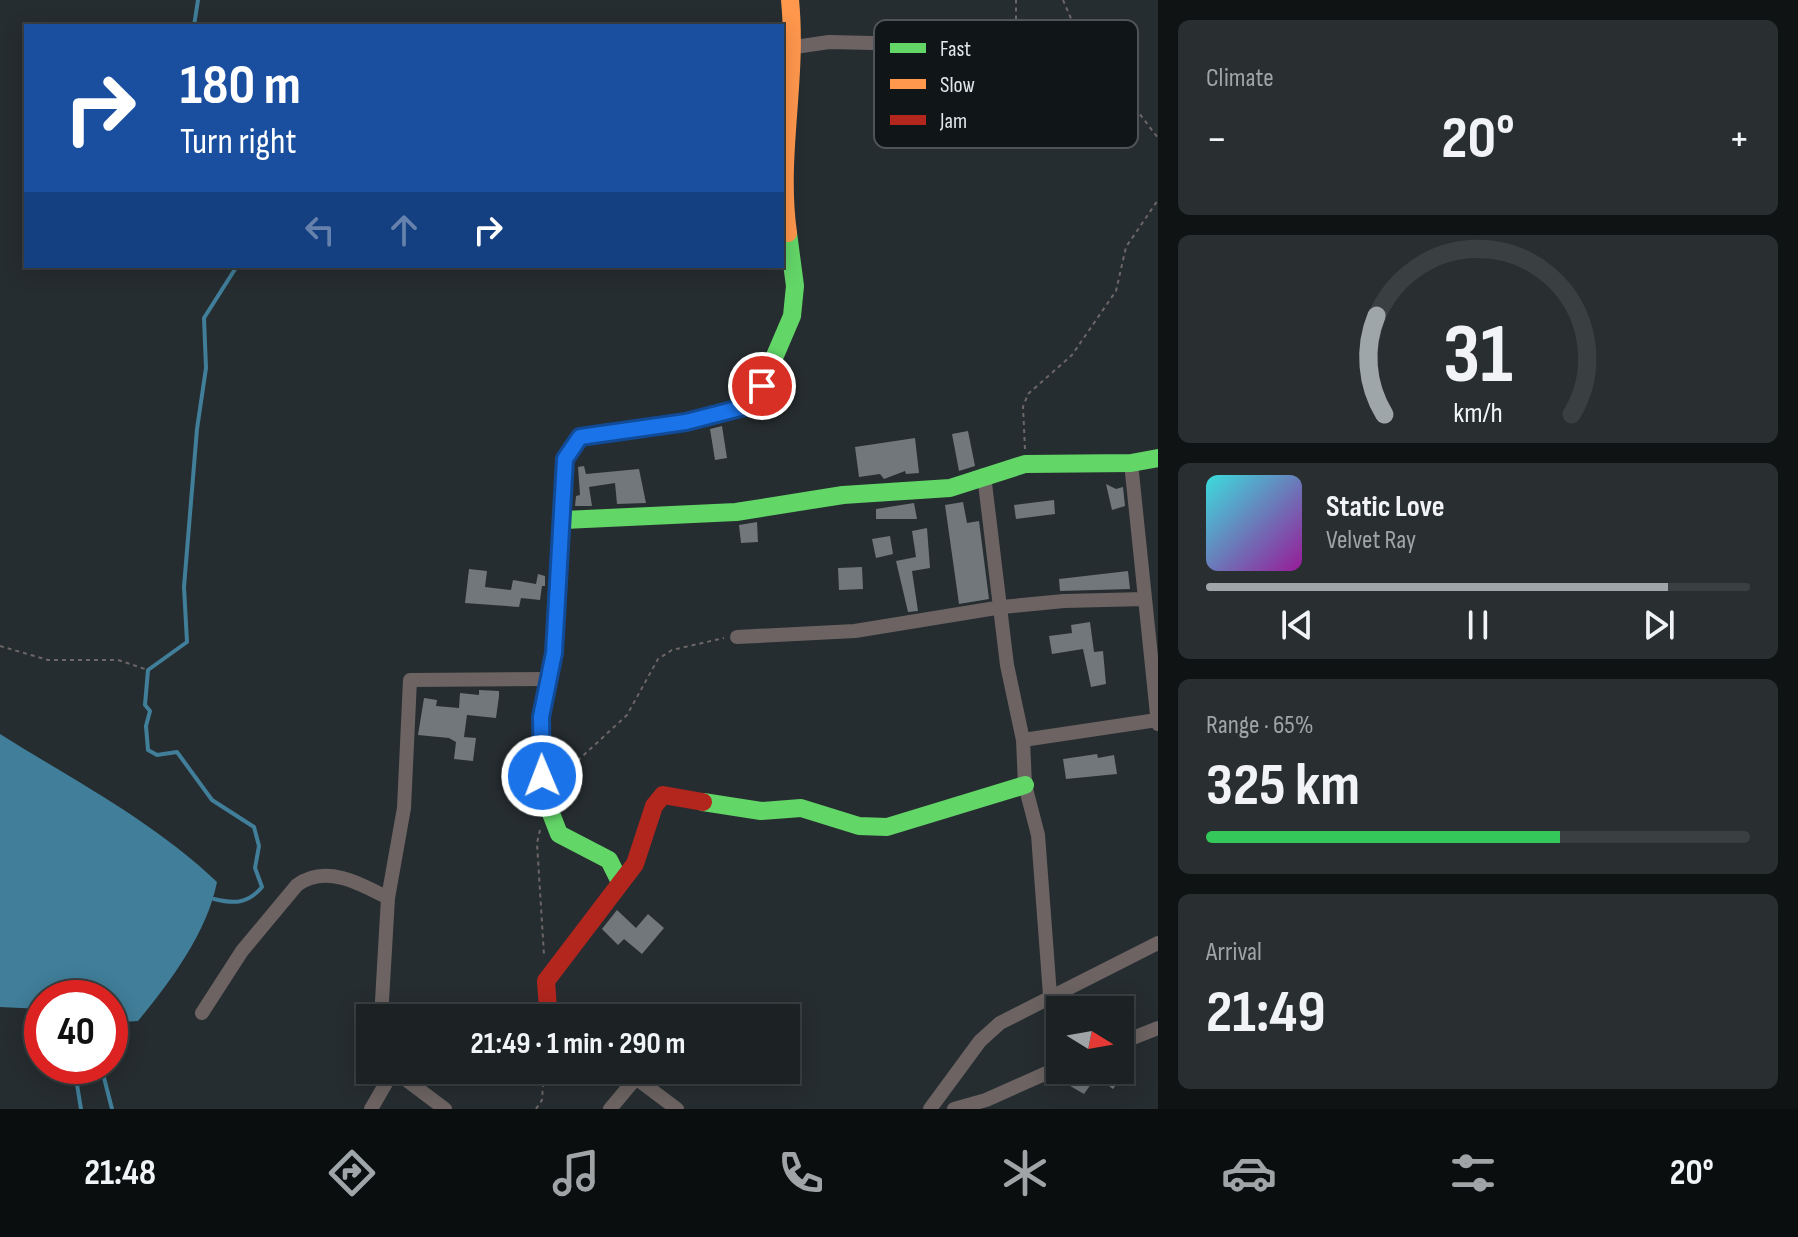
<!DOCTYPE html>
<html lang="en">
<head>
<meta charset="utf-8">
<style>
	:root { --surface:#1c2224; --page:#292f31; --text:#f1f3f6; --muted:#a0a4a6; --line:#3a3f41; --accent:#9ea6aa }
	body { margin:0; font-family:"Sofia Sans Condensed",sans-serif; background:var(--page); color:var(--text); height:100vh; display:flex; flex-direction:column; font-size:30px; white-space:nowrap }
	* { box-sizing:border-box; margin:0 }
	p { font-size:26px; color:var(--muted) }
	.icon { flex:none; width:44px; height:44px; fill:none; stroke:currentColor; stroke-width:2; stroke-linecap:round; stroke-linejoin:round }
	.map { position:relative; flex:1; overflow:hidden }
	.drawer { display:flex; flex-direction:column; gap:20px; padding:20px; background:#0f1314; width:640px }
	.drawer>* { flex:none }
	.banner { position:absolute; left:24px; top:24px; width:760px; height:244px; border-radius:0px; box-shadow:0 4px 20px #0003,0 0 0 2px var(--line); background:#1a4fa0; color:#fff; overflow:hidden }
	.needle { width:52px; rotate:101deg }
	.buttons { position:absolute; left:1046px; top:996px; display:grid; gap:16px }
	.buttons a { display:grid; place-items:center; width:88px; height:88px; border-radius:0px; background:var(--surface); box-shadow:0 4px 20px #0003,0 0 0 2px var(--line); font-size:40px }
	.speed { position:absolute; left:24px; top:980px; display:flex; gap:16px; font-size:40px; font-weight:700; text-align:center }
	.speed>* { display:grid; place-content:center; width:104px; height:104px; border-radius:50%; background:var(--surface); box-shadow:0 4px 20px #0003,0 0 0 2px var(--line); line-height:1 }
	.speed .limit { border:12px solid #d22; background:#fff; color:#111 }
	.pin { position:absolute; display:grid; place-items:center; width:68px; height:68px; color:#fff; margin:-34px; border:4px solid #fff; border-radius:50%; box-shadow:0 2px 8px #0007 }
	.me { position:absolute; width:88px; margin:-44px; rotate:359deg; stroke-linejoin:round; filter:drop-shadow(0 0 6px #0008) }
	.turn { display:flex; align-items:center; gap:28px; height:168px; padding:0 24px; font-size:36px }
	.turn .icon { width:104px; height:104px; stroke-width:2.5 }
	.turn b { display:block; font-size:56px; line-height:68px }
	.lanes { display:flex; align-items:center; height:76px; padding:0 24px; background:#0003; justify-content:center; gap:40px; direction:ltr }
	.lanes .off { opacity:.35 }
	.big { font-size:60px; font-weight:700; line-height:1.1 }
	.drawer .tile { flex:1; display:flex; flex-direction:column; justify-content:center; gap:12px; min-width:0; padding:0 28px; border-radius:12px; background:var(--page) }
	.drawer .dial { align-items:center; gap:0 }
	.dial svg { height:208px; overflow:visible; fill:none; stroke:var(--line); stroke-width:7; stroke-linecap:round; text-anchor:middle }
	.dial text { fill:var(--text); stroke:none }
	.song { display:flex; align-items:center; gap:24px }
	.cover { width:96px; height:96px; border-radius:12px; background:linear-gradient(135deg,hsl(180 70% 55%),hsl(300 70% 35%)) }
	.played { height:8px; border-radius:4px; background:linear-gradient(90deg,var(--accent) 85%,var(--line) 85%) }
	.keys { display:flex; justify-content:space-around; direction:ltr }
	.heat { display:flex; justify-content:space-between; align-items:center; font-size:44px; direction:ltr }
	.charge { height:12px; border-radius:6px; background:linear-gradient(90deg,#34c759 65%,var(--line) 0) }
	.trip { position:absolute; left:356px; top:1004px; width:444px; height:80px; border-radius:0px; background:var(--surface); box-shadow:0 4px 20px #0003,0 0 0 2px var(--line); font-weight:700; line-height:80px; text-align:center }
	.menu { display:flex; height:128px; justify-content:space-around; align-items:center; background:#0b0e0e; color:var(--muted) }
	.menu .icon { width:56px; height:56px }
	.menu .current { color:var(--accent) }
	.menu b { font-size:36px; color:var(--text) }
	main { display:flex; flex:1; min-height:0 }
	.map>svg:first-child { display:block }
	.water { fill:#407e99 }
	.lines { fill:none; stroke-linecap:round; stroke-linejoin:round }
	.stream { stroke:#407e99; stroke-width:4 }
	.building { fill:#71777a }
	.path { stroke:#6d6667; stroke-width:2; stroke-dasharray:4 4; stroke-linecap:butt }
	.street { stroke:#6d6363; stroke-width:14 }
	.fast { stroke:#63d668; stroke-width:18 }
	.slow { stroke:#ff974d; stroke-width:18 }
	.jam { stroke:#b3261e; stroke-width:18 }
	.route-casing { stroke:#114b97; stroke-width:20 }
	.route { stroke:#1a73e8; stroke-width:14 }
	.key { fill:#101518; stroke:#4e5457; stroke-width:2 }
	.key-label { font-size:22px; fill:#dfe7eb }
</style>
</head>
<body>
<main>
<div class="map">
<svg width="1158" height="1109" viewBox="0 0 1158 1109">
	<rect width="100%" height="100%" fill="#262d30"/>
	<!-- water -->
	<path class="water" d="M0 734C75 781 153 821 217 882 207 933 170 982 138 1021L110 1023V998H42V1009L0 1007Z"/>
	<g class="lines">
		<!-- stream -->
		<path class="stream" d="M194 26 198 0
			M214 899C234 904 248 904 262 887L255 868 259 846 254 827 212 800 177 752 157 755 148 750 146 726 150 711 145 705 148 670 187 642 184 587 197 429 206 368 204 318 237 266
			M74 1066 81 1109
			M101 1066 112 1109"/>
	</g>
	<!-- building -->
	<path class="building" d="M722 426 727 458 715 460 710 429Z
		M968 431 975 466 959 471 952 434Z
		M915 438 919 473 906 474 905 471 884 479 880 474 859 477 855 447Z
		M584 466 586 474 639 469 646 503 617 504 615 483 589 487 592 506H575L576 496 580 495 578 467Z
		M1106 484 1116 489 1123 487 1125 506 1112 510Z
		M1054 500 1055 514 1016 519 1014 505Z
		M963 502 967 523 979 521 989 599 959 604 945 505Z
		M914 503 917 519H876V509Z
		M757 522 758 542 741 543 739 525Z
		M927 528 930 568 912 571 918 611 908 612 896 561 916 557 912 531Z
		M890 536 893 554 876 558 872 539Z
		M862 567 863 589 839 590 838 568Z
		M469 569 487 571 485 587 511 590 513 580 536 584 538 574 545 576V586H542L540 600 521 598 519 607 465 603Z
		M1128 571 1130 589 1060 591 1059 579Z
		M1090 622 1094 652 1103 651 1106 684 1091 687 1083 649 1052 654 1049 636 1072 633 1071 625Z
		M479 690 499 691V696L496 718 467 715 464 737 476 738 473 761 454 759 456 742 449 738 418 735 424 698 437 700 436 706 459 708 460 693 479 695Z
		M1097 754 1098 758 1114 755 1117 774 1066 779 1063 759Z
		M617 910 636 928 648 914 664 928 642 954 624 939 618 945 602 929Z
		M1069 1070 1091 1084 1084 1094 1060 1080Z
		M1088 1070H1112L1122 1077 1113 1089Z"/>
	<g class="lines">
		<!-- path -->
		<path class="path" d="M1063 0 1075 28 1113 53 1126 96 1158 138
			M975 47 1002 53 1016 19V0
			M1025 449 1023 407 1028 394 1072 355 1116 291 1126 247 1158 200
			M0 646 48 660H118L148 670
			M560 777 627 715 658 659 672 650 724 638
			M540 830 537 843 544 955
			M536 1109 542 1100 544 1070"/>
		<!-- street -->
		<path class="street" d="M795 47 829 42 961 45
			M1131 463 1158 724
			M984 475 1007 665 1023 740 1025 785 1038 835 1050 995
			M737 637 855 631 1002 607 1064 601 1145 599
			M1023 740 1157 720
			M202 1013 242 951 297 885C325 864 360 883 388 898
			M381 1018 388 898 404 808 410 680 548 679
			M1120 1043 1158 1028
			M393 1070 445 1109
			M625 1070 677 1109
			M371 1109 393 1071
			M610 1109 636 1078
			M930 1109 980 1041 1000 1023 1158 943
			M954 1109 986 1100 1060 1067"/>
		<!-- fast -->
		<path class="fast" d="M564 520 736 512 843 495 950 488 1025 464 1131 463 1158 458
			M703 802 761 811 801 808 859 826 887 827 1025 785
			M619 880 609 860 559 834 545 798 541 717 554 653 565 459 580 437 686 422 748 406 762 386 792 316 795 286 788 233"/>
		<!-- slow -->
		<path class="slow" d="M788 233C777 155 798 80 790 0"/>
		<!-- jam -->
		<path class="jam" d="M555 1018 548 1009 546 981 635 864 654 806 663 795 703 802"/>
	</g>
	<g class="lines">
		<defs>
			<path id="route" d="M542 776 541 717 554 653 565 459 580 437 686 422 748 406 762 386"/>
		</defs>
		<!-- route casing -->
		<use href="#route" class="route-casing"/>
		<!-- route -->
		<use href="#route" class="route"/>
	</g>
	<!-- legend -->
	<rect x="874" y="20" width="264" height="128" rx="12" class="key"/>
	<rect x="890" y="43" width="36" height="10" fill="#63d668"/>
	<rect x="890" y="79" width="36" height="10" fill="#ff974d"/>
	<rect x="890" y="115" width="36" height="10" fill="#b3261e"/>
	<g class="key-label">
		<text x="940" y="56">Fast</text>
		<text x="940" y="92">Slow</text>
		<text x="940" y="128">Jam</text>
	</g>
</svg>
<div class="buttons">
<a><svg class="needle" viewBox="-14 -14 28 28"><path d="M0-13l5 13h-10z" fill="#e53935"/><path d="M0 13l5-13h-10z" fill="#a0a4a6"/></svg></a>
</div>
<div class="speed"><div class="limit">40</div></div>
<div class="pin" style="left:762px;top:386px;background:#d93025"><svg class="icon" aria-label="arrive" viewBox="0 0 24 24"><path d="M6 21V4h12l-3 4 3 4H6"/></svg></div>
<svg class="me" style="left:542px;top:776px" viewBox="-20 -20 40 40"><circle r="17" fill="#1a73e8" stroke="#fff" stroke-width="3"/><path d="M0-11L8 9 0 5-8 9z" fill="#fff"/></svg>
<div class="trip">21:49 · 1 min · 290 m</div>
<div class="banner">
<div class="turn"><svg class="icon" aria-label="right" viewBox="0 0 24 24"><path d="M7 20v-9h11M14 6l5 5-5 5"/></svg><div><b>180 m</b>Turn right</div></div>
<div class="lanes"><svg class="icon off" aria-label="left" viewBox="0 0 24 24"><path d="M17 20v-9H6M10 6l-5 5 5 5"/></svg><svg class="icon off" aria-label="ahead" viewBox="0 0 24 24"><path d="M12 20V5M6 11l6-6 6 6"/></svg><svg class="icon" aria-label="right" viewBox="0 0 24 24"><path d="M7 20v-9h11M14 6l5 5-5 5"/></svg></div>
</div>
</div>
<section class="drawer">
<div class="tile"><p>Climate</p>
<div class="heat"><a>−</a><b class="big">20°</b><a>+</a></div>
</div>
<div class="tile dial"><svg viewBox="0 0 100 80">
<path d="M14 69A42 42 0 1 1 86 69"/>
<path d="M14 69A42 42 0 0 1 11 31" stroke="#9ea6aa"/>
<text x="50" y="56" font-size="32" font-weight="700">31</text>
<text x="50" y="72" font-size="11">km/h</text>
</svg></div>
<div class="tile">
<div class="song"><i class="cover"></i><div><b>Static Love</b><p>Velvet Ray</p></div></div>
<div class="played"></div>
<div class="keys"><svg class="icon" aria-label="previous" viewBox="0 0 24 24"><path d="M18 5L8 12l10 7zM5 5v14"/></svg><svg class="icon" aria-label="pause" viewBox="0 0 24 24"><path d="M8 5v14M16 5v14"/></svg><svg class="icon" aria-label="next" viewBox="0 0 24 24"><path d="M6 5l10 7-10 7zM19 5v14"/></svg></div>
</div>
<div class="tile"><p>Range · 65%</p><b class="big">325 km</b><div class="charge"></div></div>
<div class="tile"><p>Arrival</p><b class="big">21:49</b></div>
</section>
</main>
<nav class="menu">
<b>21:48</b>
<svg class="icon current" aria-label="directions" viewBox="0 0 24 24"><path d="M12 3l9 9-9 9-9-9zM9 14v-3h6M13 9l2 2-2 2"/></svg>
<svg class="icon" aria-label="music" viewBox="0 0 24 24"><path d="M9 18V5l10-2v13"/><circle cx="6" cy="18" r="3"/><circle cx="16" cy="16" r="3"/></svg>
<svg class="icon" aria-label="phone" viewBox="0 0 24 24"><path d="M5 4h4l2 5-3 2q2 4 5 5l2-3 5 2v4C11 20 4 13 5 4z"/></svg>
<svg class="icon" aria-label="climate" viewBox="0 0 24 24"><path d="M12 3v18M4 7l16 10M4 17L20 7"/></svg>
<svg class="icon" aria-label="car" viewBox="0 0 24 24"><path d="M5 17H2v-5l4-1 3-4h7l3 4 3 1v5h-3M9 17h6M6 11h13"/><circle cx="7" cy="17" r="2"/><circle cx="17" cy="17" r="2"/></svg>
<svg class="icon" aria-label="filters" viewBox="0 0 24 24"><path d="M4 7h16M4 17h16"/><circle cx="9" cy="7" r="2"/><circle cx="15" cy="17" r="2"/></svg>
<b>20°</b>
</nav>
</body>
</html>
